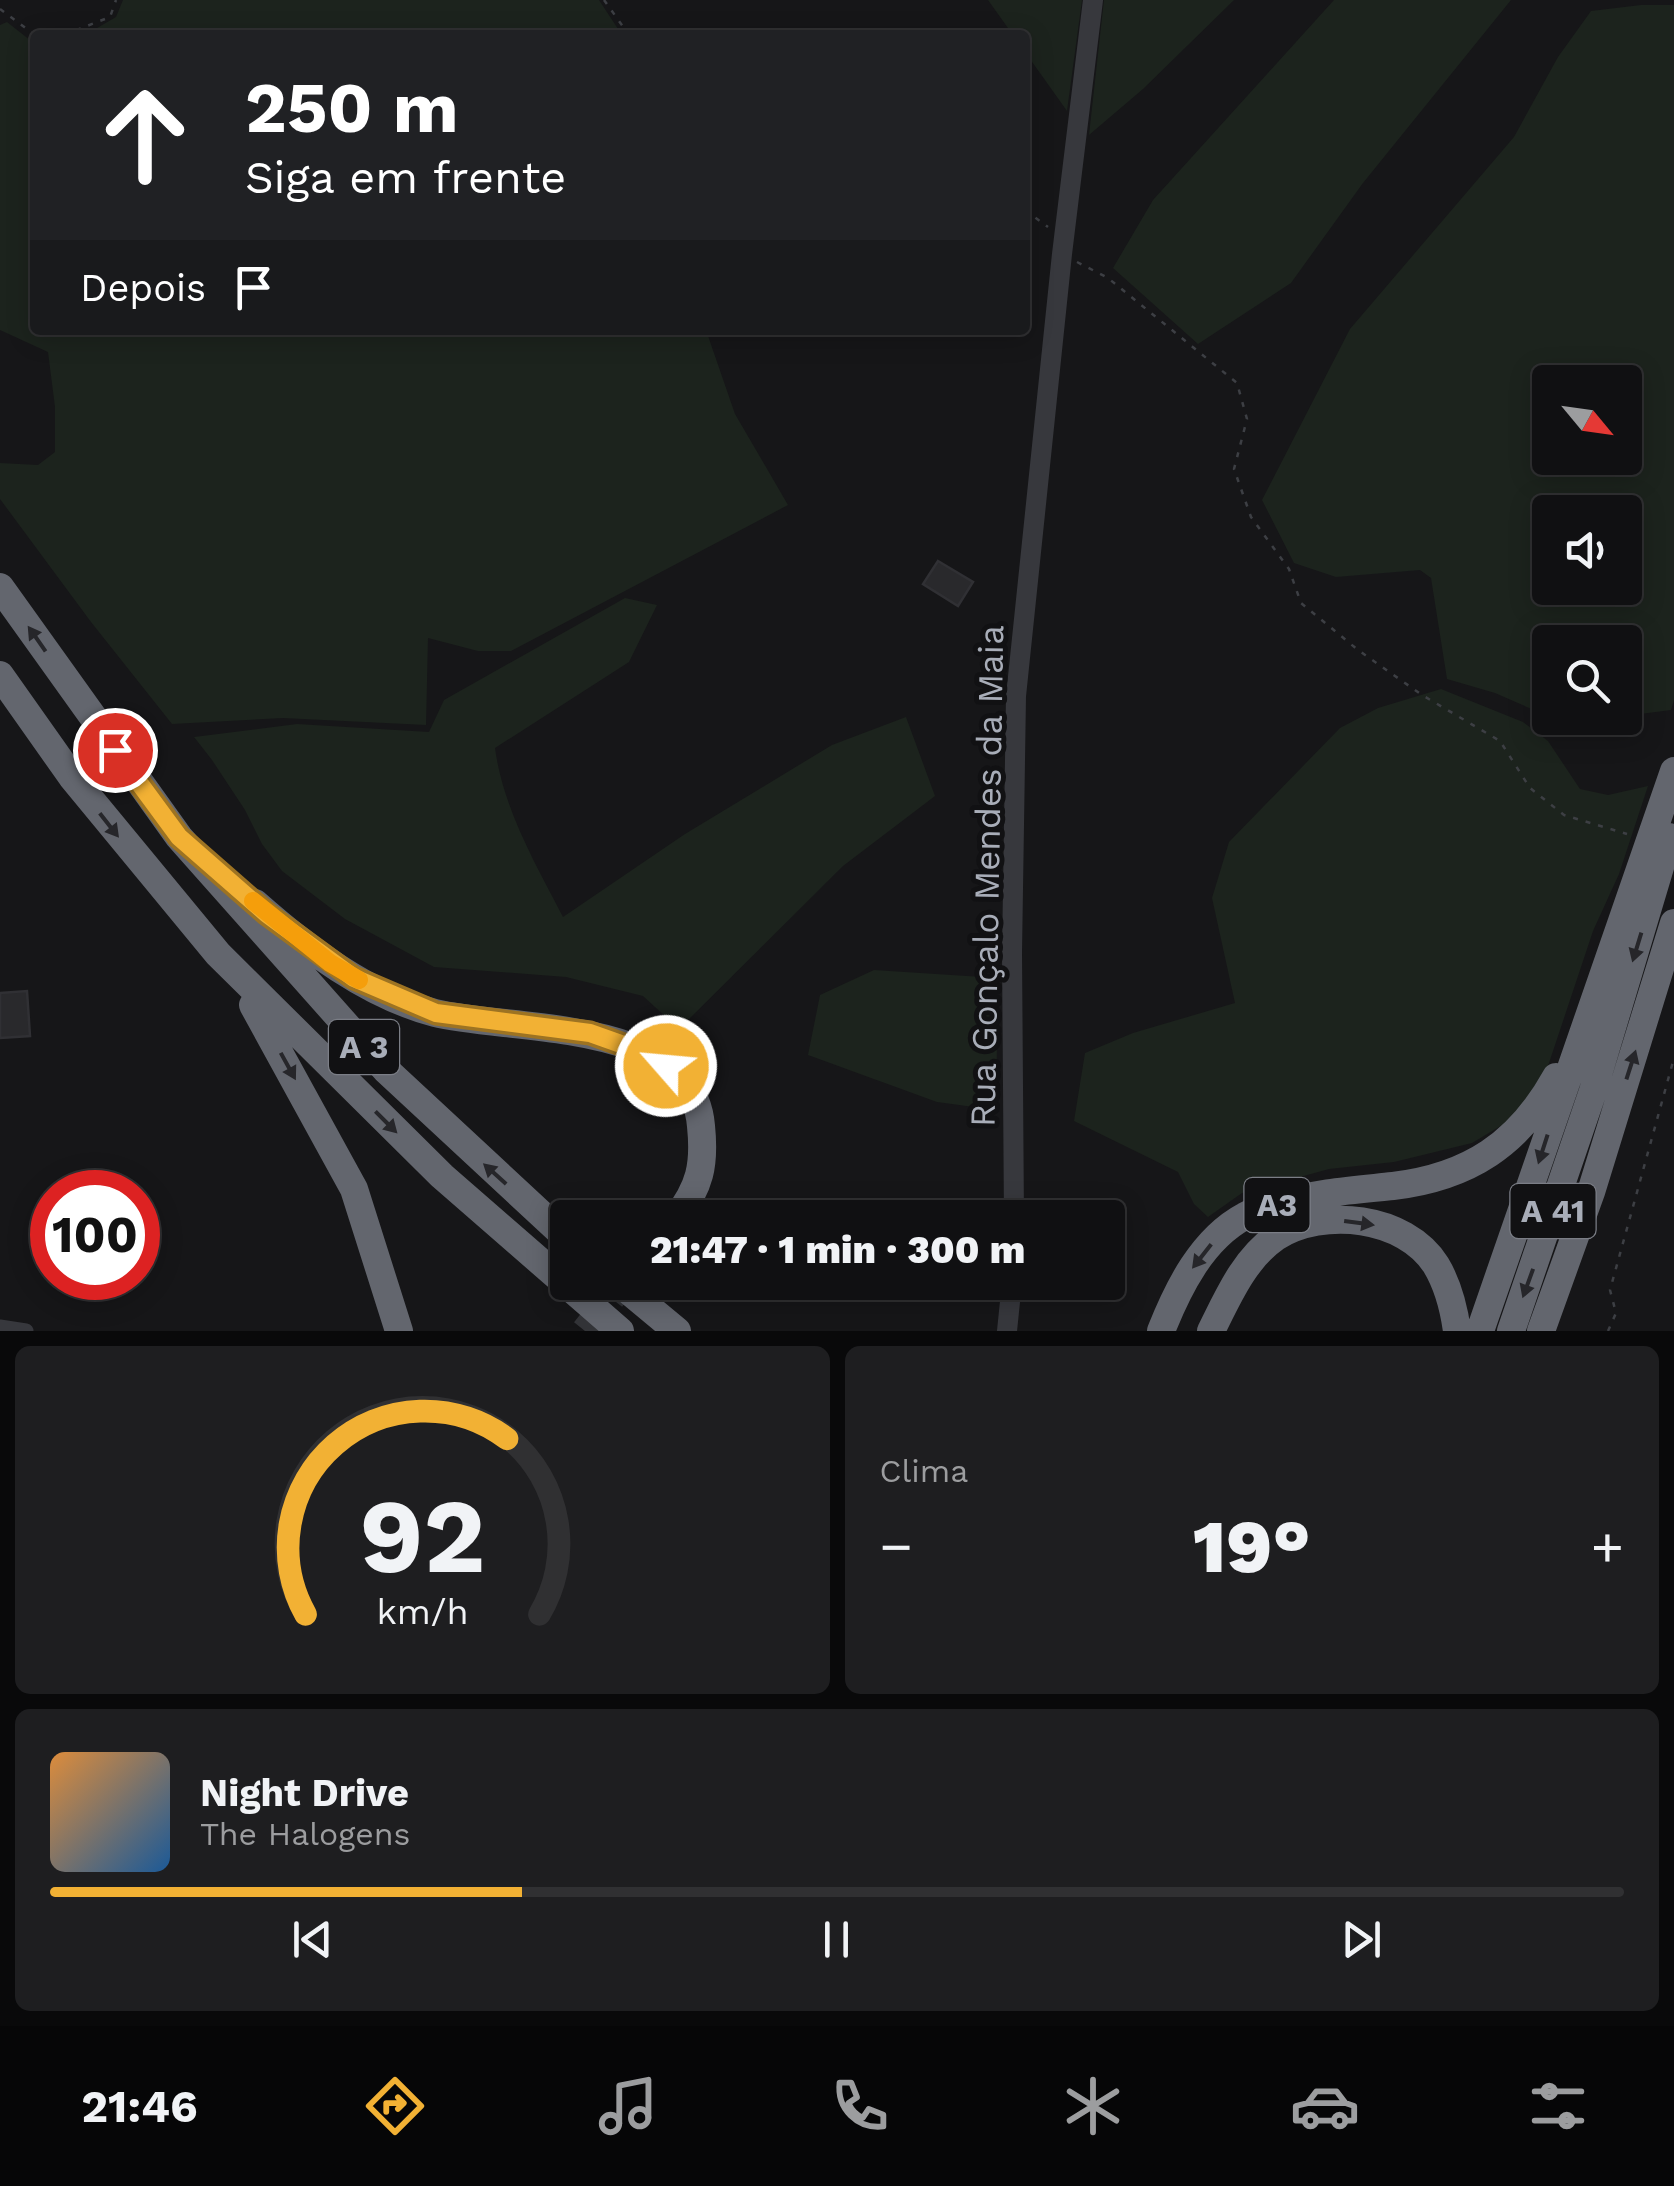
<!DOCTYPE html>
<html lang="pt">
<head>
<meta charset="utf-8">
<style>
	:root { --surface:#101012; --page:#1e1e20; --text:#f1f3f6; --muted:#9c9d9f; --line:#303032; --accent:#f2b134 }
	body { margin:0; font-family:"Work Sans",sans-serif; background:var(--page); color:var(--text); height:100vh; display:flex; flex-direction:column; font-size:38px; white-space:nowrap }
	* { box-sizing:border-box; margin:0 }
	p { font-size:32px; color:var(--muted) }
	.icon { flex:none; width:55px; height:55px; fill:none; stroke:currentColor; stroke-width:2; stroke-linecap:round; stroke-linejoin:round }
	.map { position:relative; height:1331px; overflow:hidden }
	.drawer { display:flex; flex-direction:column; gap:15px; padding:15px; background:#09090a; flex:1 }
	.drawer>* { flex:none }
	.guide { position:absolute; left:30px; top:30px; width:1000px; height:305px; border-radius:10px; box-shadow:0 5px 25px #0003,0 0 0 2px var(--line); background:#202124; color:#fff; overflow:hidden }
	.needle { width:65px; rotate:119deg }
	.fabs { position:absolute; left:1532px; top:365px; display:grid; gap:20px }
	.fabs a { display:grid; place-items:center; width:110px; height:110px; border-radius:10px; background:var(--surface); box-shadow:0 5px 25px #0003,0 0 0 2px var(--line); font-size:50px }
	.speed { position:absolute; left:30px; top:1170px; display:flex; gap:20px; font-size:50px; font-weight:700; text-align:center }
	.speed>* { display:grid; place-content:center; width:130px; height:130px; border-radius:50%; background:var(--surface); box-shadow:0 5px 25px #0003,0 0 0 2px var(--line); line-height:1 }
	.speed .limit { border:15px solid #d22; background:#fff; color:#111 }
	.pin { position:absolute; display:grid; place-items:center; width:85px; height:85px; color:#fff; margin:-42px; border:5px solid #fff; border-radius:50%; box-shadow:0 2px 10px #0007 }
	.me { position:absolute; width:110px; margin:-55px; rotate:297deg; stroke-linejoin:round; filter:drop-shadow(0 0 8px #0008) }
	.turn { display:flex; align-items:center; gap:35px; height:210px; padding:0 50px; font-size:45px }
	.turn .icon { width:130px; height:130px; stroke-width:2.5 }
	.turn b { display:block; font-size:70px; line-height:85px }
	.then { display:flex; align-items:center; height:95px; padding:0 50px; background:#0003; gap:20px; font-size:38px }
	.big { font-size:75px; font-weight:800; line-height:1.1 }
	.drawer .tile { flex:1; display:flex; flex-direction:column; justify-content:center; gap:15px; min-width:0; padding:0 35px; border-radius:15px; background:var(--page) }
	.drawer .dial { align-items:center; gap:0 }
	.dial svg { height:260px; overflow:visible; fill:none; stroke:var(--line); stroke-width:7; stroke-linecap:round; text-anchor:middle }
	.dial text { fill:var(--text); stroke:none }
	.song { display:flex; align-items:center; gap:30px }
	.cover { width:120px; height:120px; border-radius:15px; background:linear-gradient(135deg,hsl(30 70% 55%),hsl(210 70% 35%)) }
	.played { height:10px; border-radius:5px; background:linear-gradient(90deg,var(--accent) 30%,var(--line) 30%) }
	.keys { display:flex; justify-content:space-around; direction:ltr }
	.heat { display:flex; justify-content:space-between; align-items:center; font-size:55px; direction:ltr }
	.drawer .tiles { flex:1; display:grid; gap:15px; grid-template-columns:1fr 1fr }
	.tile:last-child { grid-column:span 2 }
	.trip { position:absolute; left:550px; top:1200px; width:575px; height:100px; border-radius:10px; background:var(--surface); box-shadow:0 5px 25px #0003,0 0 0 2px var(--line); font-weight:800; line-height:100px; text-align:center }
	.menu { display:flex; height:160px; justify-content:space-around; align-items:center; background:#060607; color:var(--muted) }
	.menu .icon { width:70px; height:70px }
	.menu .active { color:var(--accent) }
	.menu b { font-size:45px; color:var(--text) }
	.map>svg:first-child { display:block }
	.green { fill:#1c231d; fill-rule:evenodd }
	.building { fill:#29292c; stroke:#303034; stroke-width:2.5 }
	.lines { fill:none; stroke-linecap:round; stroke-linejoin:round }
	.motorway-tunnel { stroke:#333438; stroke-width:28; stroke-dasharray:28 14; stroke-linecap:butt }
	.path { stroke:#3d3f44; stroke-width:2.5; stroke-dasharray:5 8; stroke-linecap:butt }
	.minor { stroke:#37383d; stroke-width:15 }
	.tertiary { stroke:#37383d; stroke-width:20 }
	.motorway { stroke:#63666e; stroke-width:28 }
	.oneway { fill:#26262a }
	.route-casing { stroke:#9d7322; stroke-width:25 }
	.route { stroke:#f2b134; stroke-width:18 }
	.slow { stroke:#f59e0b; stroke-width:18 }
	.labels { text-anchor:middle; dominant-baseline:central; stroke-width:10; stroke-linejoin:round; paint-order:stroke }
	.shield { fill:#111113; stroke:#7b7e86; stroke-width:2.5 }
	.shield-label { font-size:32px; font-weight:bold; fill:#a8adb8 }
	.street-label { font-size:35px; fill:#a8adb8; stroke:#111113 }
</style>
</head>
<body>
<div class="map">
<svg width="1674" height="1331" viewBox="0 0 1674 1331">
	<rect width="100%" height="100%" fill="#161618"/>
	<!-- green -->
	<path class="green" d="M123 0H599L622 35H85L116 17Z
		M988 0H1082L1067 111 1025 52V35H1013Z
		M1104 0H1234L1143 89 1089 135Z
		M1334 0H1511L1363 183 1291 283 1198 344 1113 268 1153 200Z
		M1641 5H1674V700L1671 710 1625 716V642H1550V717L1495 693 1447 679 1431 578 1420 570 1336 577 1294 563 1262 500 1350 329 1514 137 1558 57 1591 11ZM1550 382H1625V458H1550ZM1550 512H1625V588H1550Z
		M7 22 35 44V330H706L735 414 788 505 511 651H478L428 638 426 725 283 718 172 724 91 622 0 499V463L38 465 55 452V407L48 352 0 330V25Z
		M625 598 657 605 629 662 495 748C503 808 535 863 563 917L685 834 832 745 906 717 935 796 843 866 679 1029 643 996 566 977 434 967 345 919 282 871 262 844 245 810 212 760 194 737 297 724 429 732 444 700Z
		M1441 689 1523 722 1548 741 1580 789 1608 795 1648 786 1619 874 1593 931 1541 1087 1509 1121 1472 1143 1394 1162 1329 1169 1242 1193 1208 1217 1194 1204 1178 1172 1074 1121 1085 1053 1133 1033 1235 1003 1212 898 1229 842 1340 728 1378 708Z
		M874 970 998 978 996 1110 937 1102 808 1055 820 995Z"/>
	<!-- building -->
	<path class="building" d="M938 561 973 582 958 606 923 584Z
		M27 991 30 1036 0 1038V993Z"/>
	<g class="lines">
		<!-- motorway-tunnel -->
		<path class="motorway-tunnel" d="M585 1331 624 1282"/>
		<!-- path -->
		<path class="path" d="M604 0 629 35
			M0 9 35 35
			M64 35 110 17 116 0
			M1025 210 1048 227
			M1077 262 1108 278 1237 383 1247 419 1234 469 1251 517 1289 569 1301 603 1358 650 1422 695 1500 741 1530 788 1564 815 1627 834
			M1608 1331 1616 1313 1610 1290 1674 1058"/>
		<!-- minor -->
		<path class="minor" d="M0 1327 26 1331"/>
		<!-- tertiary -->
		<path class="tertiary" d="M1014 1218 1012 953 1016 696 1062 254 1093 0
			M1007 1331 1012 1282"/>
		<!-- motorway -->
		<path class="motorway" d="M0 587 179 837 386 1070 568 1239
			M0 675 72 777 218 954 442 1176 620 1331
			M255 903C307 949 367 995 435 1013 512 1032 692 1017 701 1126 705 1165 700 1187 676 1218
			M253 1005 354 1189 399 1331
			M618 1282 677 1331
			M1161 1331C1178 1288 1202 1239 1245 1216 1255 1210 1269 1208 1281 1204 1318 1192 1355 1190 1393 1186 1469 1177 1519 1144 1556 1077
			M1211 1331C1228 1297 1244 1259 1276 1237 1323 1207 1405 1216 1436 1265 1448 1285 1454 1309 1457 1331
			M1480 1331 1674 771
			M1511 1331 1593 1091 1669 837
			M1541 1331 1591 1192 1674 923"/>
	</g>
	<!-- one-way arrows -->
	<defs><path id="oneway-solid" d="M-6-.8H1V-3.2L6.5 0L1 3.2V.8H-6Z" transform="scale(2.5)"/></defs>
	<g class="oneway">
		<use href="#oneway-solid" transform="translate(37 639) rotate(-125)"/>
		<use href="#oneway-solid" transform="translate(109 825) rotate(52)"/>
		<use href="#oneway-solid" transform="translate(1637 947) rotate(107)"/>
		<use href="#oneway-solid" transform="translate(1631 1065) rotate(-72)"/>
		<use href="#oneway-solid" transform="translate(288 1066) rotate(61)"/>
		<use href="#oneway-solid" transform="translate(386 1122) rotate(45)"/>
		<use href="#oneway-solid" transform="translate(1543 1149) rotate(108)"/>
		<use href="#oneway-solid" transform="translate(495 1174) rotate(-138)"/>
		<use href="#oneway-solid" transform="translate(1359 1223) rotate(8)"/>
		<use href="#oneway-solid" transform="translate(1202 1256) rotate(128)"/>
		<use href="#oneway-solid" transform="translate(1528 1283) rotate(110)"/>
	</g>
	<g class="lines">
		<defs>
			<path id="route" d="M115 750 179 837 267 914 354 978 436 1013 590 1033 649 1054 666 1066"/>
		</defs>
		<!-- route casing -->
		<use href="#route" class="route-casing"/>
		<!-- route -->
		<use href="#route" class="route"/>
		<!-- slow -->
		<path class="slow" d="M253 901 330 963 359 980"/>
	</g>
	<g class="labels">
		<!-- shield labels -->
		<g class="shield">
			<rect x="329" y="1020" width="70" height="54" rx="8"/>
			<rect x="1244.5" y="1178" width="65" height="54" rx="8"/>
			<rect x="1510.5" y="1184" width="85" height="54" rx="8"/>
		</g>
		<g class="shield-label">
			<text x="364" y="1047">A 3</text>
			<text x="1277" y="1205">A3</text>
			<text x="1553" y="1211">A 41</text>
		</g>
		<!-- street labels -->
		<g class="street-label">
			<text transform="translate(987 876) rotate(-89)">Rua Gonçalo Mendes da Maia</text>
		</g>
	</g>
</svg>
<div class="fabs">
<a><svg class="needle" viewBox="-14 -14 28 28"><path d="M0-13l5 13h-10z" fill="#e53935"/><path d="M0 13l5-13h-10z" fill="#9c9d9f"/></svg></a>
<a><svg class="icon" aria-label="sound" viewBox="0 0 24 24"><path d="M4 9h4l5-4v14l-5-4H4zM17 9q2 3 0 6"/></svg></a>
<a><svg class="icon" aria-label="search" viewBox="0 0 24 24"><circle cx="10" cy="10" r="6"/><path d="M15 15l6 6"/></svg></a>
</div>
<div class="speed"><div class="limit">100</div></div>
<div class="pin" style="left:115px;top:750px;background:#d93025"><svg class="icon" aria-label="arrive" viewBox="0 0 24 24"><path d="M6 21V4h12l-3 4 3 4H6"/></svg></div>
<svg class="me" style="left:666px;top:1066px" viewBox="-20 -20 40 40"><circle r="17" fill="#f2b134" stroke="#fff" stroke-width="3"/><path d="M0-11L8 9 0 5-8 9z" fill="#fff"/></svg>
<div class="trip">21:47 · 1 min · 300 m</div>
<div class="guide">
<div class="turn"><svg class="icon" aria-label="ahead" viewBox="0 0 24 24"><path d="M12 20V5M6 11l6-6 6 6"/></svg><div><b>250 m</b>Siga em frente</div></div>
<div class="then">Depois<svg class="icon" aria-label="arrive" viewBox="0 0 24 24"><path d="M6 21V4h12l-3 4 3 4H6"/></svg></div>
</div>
</div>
<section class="drawer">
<div class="tiles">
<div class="tile dial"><svg viewBox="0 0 100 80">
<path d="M14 69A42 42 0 1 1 86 69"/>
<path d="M14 69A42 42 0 0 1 76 15" stroke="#f2b134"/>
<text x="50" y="56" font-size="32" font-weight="700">92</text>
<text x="50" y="72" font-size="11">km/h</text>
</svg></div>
<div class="tile"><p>Clima</p>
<div class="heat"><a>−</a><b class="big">19°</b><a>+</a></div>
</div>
<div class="tile">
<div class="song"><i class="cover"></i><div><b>Night Drive</b><p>The Halogens</p></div></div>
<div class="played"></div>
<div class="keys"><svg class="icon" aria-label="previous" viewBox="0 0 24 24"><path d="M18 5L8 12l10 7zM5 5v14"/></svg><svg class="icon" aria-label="pause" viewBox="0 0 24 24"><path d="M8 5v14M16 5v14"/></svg><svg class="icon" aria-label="next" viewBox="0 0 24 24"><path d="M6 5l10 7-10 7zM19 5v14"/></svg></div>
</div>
</div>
</section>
<nav class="menu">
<b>21:46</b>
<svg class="icon active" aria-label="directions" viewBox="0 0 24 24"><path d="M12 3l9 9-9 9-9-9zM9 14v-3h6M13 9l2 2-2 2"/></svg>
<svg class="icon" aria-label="music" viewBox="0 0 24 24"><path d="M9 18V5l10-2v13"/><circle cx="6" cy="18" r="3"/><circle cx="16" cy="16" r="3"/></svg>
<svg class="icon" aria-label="phone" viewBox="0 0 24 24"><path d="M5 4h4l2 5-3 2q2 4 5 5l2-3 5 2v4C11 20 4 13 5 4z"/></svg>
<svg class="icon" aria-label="climate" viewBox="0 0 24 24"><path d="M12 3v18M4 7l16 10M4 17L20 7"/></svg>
<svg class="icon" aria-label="car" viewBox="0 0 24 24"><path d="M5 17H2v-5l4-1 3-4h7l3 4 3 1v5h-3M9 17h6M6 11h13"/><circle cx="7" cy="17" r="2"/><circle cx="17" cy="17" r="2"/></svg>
<svg class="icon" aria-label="filters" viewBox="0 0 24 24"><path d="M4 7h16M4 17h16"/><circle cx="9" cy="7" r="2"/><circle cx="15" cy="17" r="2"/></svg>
</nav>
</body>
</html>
